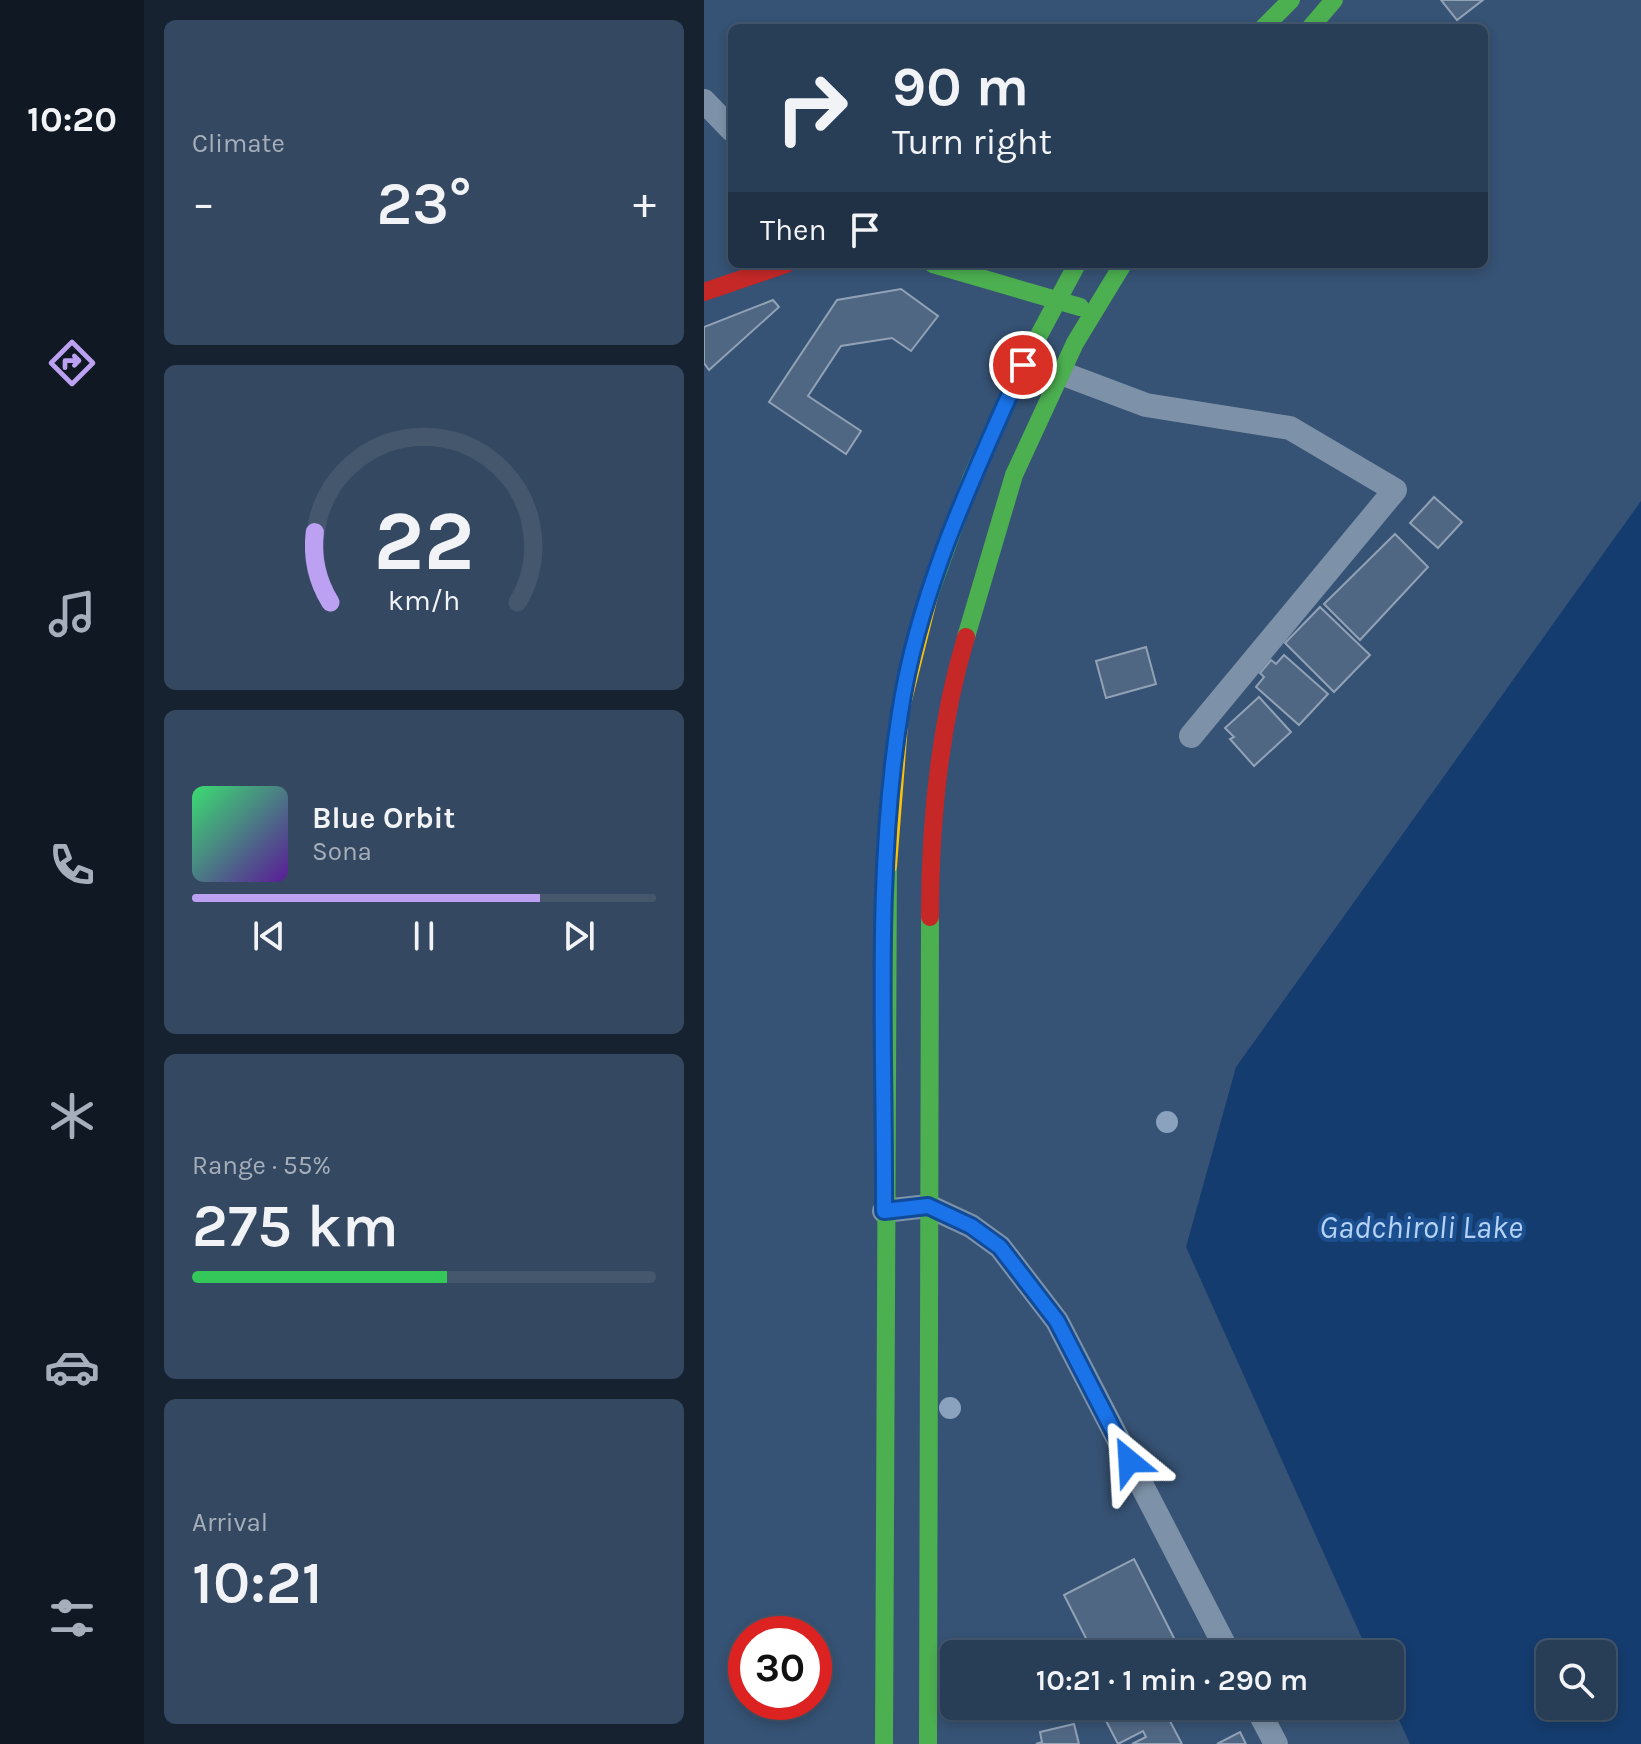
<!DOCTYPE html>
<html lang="en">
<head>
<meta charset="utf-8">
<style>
	:root { --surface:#283e57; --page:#344961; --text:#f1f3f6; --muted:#a5aeba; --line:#44576d; --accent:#bca0f2 }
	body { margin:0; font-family:Karla,sans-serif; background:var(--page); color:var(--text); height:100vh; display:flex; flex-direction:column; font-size:30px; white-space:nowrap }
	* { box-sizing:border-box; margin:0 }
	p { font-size:26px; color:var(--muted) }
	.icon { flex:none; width:44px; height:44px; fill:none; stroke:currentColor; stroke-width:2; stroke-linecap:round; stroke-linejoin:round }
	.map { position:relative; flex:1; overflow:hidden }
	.side { display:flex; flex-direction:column; gap:20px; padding:20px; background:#162230; width:560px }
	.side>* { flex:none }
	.top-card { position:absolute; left:24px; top:24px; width:760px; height:244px; border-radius:12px; box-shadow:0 4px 12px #0003,0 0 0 2px var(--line); background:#283e57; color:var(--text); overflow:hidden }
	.tools { position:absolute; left:832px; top:1640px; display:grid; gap:16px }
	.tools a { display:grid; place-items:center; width:80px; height:80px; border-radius:12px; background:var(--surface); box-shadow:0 4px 12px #0003,0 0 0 2px var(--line); font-size:40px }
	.speed { position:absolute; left:24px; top:1616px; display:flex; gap:16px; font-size:40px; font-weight:700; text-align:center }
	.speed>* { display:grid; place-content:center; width:104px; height:104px; border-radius:50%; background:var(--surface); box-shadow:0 4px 12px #0003,0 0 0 2px var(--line); line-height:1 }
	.speed .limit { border:12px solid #d22; background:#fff; color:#111 }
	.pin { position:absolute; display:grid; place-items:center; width:68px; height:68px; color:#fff; margin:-34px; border:4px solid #fff; border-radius:50%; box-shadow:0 2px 8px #0007 }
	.me { position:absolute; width:88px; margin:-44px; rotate:333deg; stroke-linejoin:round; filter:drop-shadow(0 0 6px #0008) }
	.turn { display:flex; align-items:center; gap:28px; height:168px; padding:0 32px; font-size:36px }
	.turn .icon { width:104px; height:104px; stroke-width:2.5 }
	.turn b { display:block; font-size:56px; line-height:68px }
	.then { display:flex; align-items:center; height:76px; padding:0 32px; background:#0003; gap:16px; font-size:30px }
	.big { font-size:60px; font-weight:600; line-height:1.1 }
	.side .card { flex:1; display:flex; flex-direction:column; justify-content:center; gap:12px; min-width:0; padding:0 28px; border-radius:12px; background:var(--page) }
	.side .dial { align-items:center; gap:0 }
	.dial svg { height:208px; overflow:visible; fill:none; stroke:var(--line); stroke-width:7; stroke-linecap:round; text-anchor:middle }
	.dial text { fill:var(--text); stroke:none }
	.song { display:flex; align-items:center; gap:24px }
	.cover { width:96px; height:96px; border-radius:12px; background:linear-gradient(135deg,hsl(140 70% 55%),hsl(270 70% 35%)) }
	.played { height:8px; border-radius:4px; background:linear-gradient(90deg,var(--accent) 75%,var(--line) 75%) }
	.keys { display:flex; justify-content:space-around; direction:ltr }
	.heat { display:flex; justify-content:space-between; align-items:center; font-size:44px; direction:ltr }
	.charge { height:12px; border-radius:6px; background:linear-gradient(90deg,#34c759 55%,var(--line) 0) }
	.trip { position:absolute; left:236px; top:1640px; width:464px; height:80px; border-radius:12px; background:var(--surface); box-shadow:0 4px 12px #0003,0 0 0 2px var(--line); font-weight:600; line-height:80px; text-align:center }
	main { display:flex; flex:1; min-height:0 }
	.tabs { display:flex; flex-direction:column; width:144px; justify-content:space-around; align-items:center; background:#101923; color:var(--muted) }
	.tabs .icon { width:56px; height:56px }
	.tabs .current { color:var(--accent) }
	.tabs b { font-size:36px; color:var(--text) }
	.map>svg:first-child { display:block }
	.water { fill:#153c6e; fill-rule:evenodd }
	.building { fill:#506783; stroke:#92a2b6; stroke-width:2 }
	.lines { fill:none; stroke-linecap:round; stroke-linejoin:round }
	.street { stroke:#7d92a8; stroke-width:24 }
	.fast { stroke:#4caf50; stroke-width:18 }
	.slow { stroke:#ffc107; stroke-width:18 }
	.jam { stroke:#c62828; stroke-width:18 }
	.tree { fill:#8aa2be }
	.route-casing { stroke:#114b97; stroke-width:20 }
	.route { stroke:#1a73e8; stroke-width:14 }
	.labels { text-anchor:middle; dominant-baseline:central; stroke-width:8; stroke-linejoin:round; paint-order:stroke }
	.water-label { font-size:32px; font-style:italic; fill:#b5d3f5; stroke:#1b4f8f }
</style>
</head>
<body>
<main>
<nav class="tabs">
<b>10:20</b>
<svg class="icon current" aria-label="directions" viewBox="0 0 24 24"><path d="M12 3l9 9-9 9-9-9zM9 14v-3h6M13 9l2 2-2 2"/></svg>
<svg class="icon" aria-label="music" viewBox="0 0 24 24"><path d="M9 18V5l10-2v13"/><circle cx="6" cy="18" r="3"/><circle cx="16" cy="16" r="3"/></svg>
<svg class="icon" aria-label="phone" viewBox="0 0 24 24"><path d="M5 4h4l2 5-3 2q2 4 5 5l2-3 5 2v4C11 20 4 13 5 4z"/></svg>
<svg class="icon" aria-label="climate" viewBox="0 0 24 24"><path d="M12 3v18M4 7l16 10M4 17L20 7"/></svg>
<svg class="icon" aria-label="car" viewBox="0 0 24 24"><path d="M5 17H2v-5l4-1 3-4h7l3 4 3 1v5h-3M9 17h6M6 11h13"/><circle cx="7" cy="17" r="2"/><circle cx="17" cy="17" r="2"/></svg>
<svg class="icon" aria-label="filters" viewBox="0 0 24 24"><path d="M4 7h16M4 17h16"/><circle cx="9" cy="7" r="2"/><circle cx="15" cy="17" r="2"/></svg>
</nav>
<section class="side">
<div class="card"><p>Climate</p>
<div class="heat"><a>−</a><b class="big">23°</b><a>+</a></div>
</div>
<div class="card dial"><svg viewBox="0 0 100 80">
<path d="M14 69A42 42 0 1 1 86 69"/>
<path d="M14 69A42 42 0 0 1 8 42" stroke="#bca0f2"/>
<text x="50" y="56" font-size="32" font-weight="700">22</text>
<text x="50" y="72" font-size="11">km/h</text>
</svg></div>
<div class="card">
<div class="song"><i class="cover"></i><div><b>Blue Orbit</b><p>Sona</p></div></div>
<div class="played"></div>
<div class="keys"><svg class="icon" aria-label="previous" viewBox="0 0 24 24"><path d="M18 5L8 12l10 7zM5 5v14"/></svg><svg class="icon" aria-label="pause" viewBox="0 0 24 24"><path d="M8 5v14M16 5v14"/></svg><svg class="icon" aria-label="next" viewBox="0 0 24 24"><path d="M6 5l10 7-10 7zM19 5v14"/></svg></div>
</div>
<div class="card"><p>Range · 55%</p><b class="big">275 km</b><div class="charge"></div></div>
<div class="card"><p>Arrival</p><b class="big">10:21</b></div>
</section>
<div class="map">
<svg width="937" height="1744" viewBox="0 0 937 1744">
	<rect width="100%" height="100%" fill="#365274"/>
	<!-- water -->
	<path class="water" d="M937 501V1744H706L686 1700V1654H665L482 1247 532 1067ZM846 1654H898V1706H846Z"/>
	<!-- building -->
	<path class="building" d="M737 0H779L753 20Z
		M197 289 234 316 207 351 188 338 137 346 104 396 157 431 142 454 65 402 133 300Z
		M69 300 75 307 5 370 0 363V327Z
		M730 497 758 522 734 548 706 523Z
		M691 534 724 567 656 640 620 604Z
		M616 607 666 655 630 692 581 643Z
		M442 647 452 684 402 698 392 661Z
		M580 655 624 694 595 725 552 687 560 677 556 673 567 660 572 664Z
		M555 697 587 732 550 766 526 739 530 737 521 728Z
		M430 1559 474 1646 458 1654H390L360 1595Z
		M417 1706H458L478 1744H428L442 1737 439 1731 414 1744 399 1715Z
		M370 1724 375 1744H332L338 1742 336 1732Z
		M536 1732 542 1744H513Z"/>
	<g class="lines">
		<!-- street -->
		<path class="street" d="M0 101 28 130
			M357 373 442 405 586 428 691 490 487 736
			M180 1211 224 1206 267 1226 296 1247 353 1321 525 1654
			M552 1706 572 1744"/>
		<!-- fast -->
		<path class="fast" d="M559 28 587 0
			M606 28 630 0
			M229 264 376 307
			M225 596 267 479 319 365 373 264
			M262 637 310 475 371 343 419 264
			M180 1744 184 866
			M224 1744 226 917"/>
		<!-- slow -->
		<path class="slow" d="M184 866 196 712 225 596"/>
		<!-- jam -->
		<path class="jam" d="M0 292 82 264
			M226 917C226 824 235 727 262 637"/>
	</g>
	<!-- trees -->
	<g class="tree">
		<circle cx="463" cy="1122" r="11"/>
		<circle cx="246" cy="1408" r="11"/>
	</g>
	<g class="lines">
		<defs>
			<path id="route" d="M319 365C269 476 214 592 196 713 170 877 181 1046 180 1211L224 1206 267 1226 296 1247 353 1321 425 1461"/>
		</defs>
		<!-- route casing -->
		<use href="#route" class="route-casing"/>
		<!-- route -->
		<use href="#route" class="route"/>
	</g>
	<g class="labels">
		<!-- water labels -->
		<g class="water-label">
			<text x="717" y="1227">Gadchiroli Lake</text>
		</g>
	</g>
</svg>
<div class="tools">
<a><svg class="icon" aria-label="search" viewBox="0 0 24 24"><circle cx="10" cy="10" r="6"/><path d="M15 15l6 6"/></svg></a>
</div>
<div class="speed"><div class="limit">30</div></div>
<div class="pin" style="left:319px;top:365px;background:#d93025"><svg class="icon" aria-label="arrive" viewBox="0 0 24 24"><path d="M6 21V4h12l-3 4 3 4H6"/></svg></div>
<svg class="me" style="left:425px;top:1461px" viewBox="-20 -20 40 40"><path d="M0-17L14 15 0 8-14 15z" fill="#1a73e8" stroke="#fff" stroke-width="4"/></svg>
<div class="trip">10:21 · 1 min · 290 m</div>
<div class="top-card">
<div class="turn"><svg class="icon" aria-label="right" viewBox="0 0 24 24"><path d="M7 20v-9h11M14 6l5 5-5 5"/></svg><div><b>90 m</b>Turn right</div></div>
<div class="then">Then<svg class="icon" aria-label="arrive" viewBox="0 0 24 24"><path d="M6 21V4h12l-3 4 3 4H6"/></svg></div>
</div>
</div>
</main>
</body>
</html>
